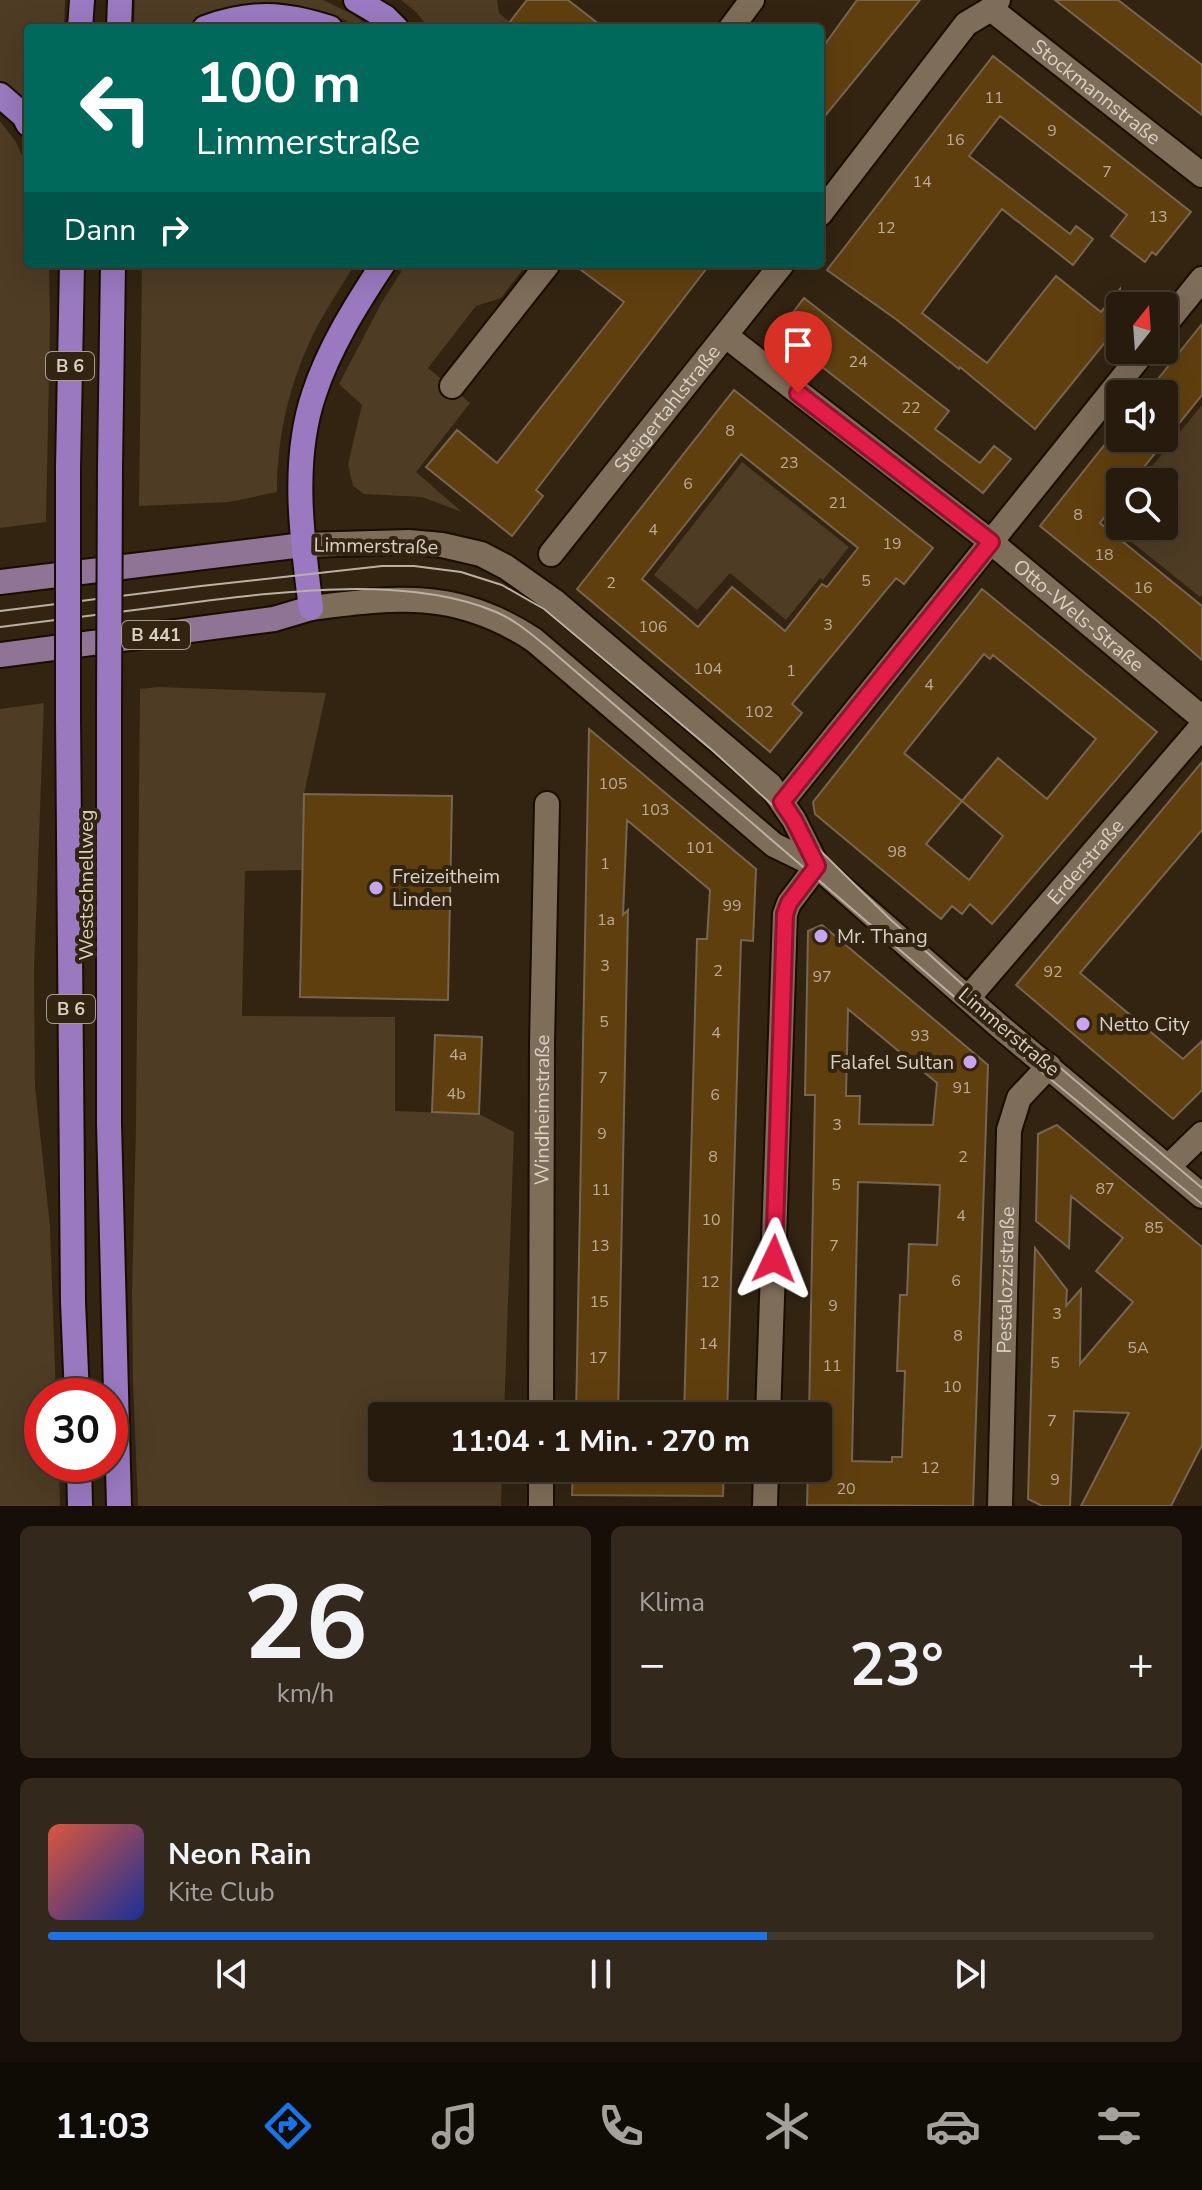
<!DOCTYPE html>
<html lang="de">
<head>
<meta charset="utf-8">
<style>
	:root { --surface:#261b0d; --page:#32281b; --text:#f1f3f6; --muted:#a4a19d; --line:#42392e; --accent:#1a73e8 }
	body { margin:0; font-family:"Nunito Sans",sans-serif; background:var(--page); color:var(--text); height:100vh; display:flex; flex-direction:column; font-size:30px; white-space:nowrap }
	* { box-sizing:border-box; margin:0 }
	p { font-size:26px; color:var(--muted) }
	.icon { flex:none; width:44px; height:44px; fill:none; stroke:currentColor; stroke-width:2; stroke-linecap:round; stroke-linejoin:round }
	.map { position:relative; height:1506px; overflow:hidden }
	.side { display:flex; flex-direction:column; gap:20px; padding:20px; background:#150f07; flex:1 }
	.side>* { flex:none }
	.top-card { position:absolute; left:24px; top:24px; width:800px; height:244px; border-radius:8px; box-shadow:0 8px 32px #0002,0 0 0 2px var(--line); background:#00695c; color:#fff; overflow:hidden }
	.needle { width:52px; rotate:17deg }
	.buttons { position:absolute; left:1106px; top:292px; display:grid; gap:16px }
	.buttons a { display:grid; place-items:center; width:72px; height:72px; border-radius:8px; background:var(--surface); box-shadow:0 8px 32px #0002,0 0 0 2px var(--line); font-size:40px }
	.speed { position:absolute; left:24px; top:1378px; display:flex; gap:16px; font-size:40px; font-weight:700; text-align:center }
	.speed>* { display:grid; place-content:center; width:104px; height:104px; border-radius:50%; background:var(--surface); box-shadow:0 8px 32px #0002,0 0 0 2px var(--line); line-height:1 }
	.speed .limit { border:12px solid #d22; background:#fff; color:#111 }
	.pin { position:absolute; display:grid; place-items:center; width:68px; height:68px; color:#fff; margin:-82px -34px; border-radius:50% 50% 50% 0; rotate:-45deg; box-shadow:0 0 8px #0007 }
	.pin .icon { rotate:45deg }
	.me { position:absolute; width:88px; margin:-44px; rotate:2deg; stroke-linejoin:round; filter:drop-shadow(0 0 6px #0008) }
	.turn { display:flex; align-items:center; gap:28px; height:168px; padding:0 40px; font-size:36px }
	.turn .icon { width:104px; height:104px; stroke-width:2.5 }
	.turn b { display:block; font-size:56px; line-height:68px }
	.then { display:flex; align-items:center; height:76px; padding:0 40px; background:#0003; gap:16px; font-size:30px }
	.big { font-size:60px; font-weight:700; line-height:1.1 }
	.side .tile { flex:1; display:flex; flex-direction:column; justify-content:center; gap:12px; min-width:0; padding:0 28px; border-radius:12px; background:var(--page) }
	.side .dial { align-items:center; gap:0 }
	.dial b { font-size:104px; line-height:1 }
	.song { display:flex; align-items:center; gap:24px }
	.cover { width:96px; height:96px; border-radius:12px; background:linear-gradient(135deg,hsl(10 70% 55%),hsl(230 70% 35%)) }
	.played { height:8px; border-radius:4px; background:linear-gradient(90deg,var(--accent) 65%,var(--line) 65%) }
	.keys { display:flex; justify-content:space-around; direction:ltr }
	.heat { display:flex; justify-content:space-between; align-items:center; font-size:44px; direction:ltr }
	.side .tiles { flex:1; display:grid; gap:20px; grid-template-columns:1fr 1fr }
	.tile:last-child { grid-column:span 2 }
	.trip { position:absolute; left:368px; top:1402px; width:464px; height:80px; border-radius:8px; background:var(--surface); box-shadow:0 8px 32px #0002,0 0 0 2px var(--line); font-weight:700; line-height:80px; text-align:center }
	.menu { display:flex; height:128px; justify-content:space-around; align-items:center; background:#0f0b05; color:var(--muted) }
	.menu .icon { width:56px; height:56px }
	.menu .active { color:var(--accent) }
	.menu b { font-size:36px; color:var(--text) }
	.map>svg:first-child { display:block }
	.green { fill:#4e3c24 }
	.building { fill:#603f0f; stroke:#766550; stroke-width:2; fill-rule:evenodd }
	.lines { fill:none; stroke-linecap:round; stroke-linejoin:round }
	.minor-casing { stroke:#190c00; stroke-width:28 }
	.major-casing { stroke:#190c00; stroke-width:28 }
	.highway-casing { stroke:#190c00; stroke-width:28 }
	.minor { stroke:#7e6d58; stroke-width:24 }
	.major { stroke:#8f7496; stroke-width:24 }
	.highway { stroke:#9a79c0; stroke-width:24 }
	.tram { stroke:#bab0a3; stroke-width:2 }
	.highway-bridge-casing { stroke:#190c00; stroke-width:28; stroke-linecap:butt }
	.highway-bridge { stroke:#9a79c0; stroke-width:24 }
	.route-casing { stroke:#92132f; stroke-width:20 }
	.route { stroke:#e11d48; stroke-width:14 }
	.poi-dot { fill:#c7a6ef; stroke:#322411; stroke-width:3 }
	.labels { text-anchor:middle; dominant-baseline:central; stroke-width:8; stroke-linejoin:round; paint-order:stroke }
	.number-label { font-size:16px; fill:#bbac97 }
	.shield { fill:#322411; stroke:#a79c8e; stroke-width:2 }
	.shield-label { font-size:18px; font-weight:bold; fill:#d9d0c4 }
	.street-label { font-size:20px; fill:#d9d0c4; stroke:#322411 }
	.poi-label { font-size:20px; fill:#d9d0c4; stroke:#322411; text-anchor:start }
</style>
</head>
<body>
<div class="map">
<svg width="1202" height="1506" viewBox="0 0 1202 1506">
	<rect width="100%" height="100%" fill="#322411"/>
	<!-- green -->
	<path class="green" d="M0 0H65L64 28H28V108L19 97 0 81Z
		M135 0H323L352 14 372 28H357L345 20 312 9 278 2 245 5 214 12 184 28H134Z
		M401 0H497L499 13 517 28H429L416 12Z
		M0 121 16 142 28 170V264H49L50 323 46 522 0 528Z
		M142 264H355C343 284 330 303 319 323 291 376 277 433 277 492L229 502 139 506Z
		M406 264H527L501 298 476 306 428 368 470 403 416 472 462 512 422 497 364 494 353 486 348 464 362 405 339 384 382 302Z
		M1202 405V595L1200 597 1107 522 1120 506V526H1164V482H1139Z
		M742 462 849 547 823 580 820 578 786 620 730 573 697 610 654 575Z
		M158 687 326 693 304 794 303 870 245 871 242 1016 395 1017V1111L479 1114 514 1132 504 1416H382V1468H502L501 1506H138L133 1382 132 1292 136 1126 140 689Z
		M44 703 34 971 35 1086 50 1226 56 1396H42V1464H59L60 1506H0V709Z"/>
	<!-- building -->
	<path class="building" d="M527 0H568L604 28H505Z
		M857 0H920L820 122V51Z
		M1055 0H1118L1202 65V115Z
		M993 56 1191 212 1156 255 1152 252 1145 262 1111 236 1127 215 1000 116 969 156 1070 234 1076 226 1093 239 1073 265 1002 209 922 313 987 363 1056 276 1101 312 1120 289V324L1035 429 960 367 959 369 897 320 827 270Z
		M573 264H710L536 490 543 496 512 536 426 467 457 430 497 463 624 302Z
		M804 298 949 411 935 429 980 463 994 446 1011 459 983 493 812 359 810 362 776 335Z
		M1202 324V395L1132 482H1120V497L1100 523 1202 606V660L1155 619 1040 526 1110 438H1164V394H1146Z
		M734 390 933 548 904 584 896 578 792 704 802 713 770 752 577 589ZM741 454 858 548 827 587 822 584 785 631 732 587 698 627 642 579Z
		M982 589 1157 732 992 924 970 904 962 914 952 906 941 919 815 814 813 802ZM984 654 990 659 993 655 1096 739 1047 799 998 758 962 801 904 753ZM962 801 1003 836 969 880 926 844Z
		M589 729 756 869 753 941 741 940 727 1416H684L697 939H707L710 890 627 820 623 915 628 910 618 1416H576Z
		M1202 762V830L1080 973 1183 1059 1202 1041V1090L1173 1119 1016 985Z
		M304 794 452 796 448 1000 300 997Z
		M822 925 988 1065 973 1506 807 1505 808 1468H818V1416H809L815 1095H805L808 931ZM848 1009 937 1083 933 1125 859 1124 860 1096H846ZM858 1182 940 1185 937 1245 909 1244 907 1295H900L897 1371H905L902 1457H892V1462L852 1461Z
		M435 1035 482 1037 479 1114 432 1112Z
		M1057 1125 1202 1247V1445L1171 1506H1081L1129 1413 1074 1411 1070 1506H1042L1028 1499 1035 1248 1067 1290 1066 1306 1081 1289 1080 1364 1133 1302 1096 1271 1123 1238 1071 1196 1069 1248 1036 1221 1038 1134Z
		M573 1468H724L723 1496 572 1495Z"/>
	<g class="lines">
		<defs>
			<g id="minor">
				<path id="s1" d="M991 9 1202 175"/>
				<path d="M731 28 752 0"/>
				<path d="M820 214 966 24 991 9 998 0"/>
				<path d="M1164 326 1202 279"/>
				<path id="s2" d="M726 336 991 542 1202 718"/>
				<path d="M452 386 548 264"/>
				<path d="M303 545 409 542 442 545 481 554 506 567 554 601 770 785 794 820 817 866"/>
				<path id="s3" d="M551 554 782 264"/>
				<path d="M311 608C397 597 457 589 534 640L774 845 817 866 998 1025 1202 1196"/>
				<path d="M782 802 1145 350"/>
				<path id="s4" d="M968 998 1202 726"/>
				<path d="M1168 1167 1202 1134"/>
				<path id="s5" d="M541 1416 542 1043 547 804"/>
				<path d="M768 1416 785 914 789 903 817 866"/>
				<path d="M541 1506V1468"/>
				<path d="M765 1506 766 1468"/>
				<path id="s6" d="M1000 1506 1009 1130 1019 1098 1049 1066"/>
			</g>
			<path id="major" d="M0 582 303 545
				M0 655 274 619 311 608"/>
			<path id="highway" d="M356 0 385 17 396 28
				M80 28 82 0
				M119 28 120 0
				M205 28C251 11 284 13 330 28
				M0 95 24 116 28 124
				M110 467 113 264
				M68 468 72 264
				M311 608C302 539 291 461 314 394 329 348 356 305 383 264
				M109 712V1124L119 1506
				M68 717 73 1302 77 1396
				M79 1464 80 1506"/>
		</defs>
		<!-- minor casing -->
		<use href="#minor" class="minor-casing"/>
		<!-- major casing -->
		<use href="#major" class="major-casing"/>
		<!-- highway casing -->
		<use href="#highway" class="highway-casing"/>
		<!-- minor -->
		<use href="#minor" class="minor"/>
		<!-- major -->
		<use href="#major" class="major"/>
		<!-- highway -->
		<use href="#highway" class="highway"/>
		<!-- tram -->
		<path class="tram" d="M0 611 201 586 382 566H414L461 572 502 585 544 609 712 750 792 823 890 919 972 993 1202 1188
			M0 627C61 619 121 612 182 604 277 592 406 574 496 612 515 620 531 634 546 646L1043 1073 1202 1204"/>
		<defs>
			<path id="highway-bridge" d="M68 468V717
				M109 712 110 467"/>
		</defs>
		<!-- highway-bridge casing -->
		<use href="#highway-bridge" class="highway-bridge-casing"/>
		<!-- highway-bridge -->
		<use href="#highway-bridge" class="highway-bridge"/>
	</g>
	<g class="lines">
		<defs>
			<path id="route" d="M774 1259 785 914 789 903 817 866 794 820 782 802 991 542 798 393"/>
		</defs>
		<!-- route casing -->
		<use href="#route" class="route-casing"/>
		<!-- route -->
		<use href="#route" class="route"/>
	</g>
	<!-- markers -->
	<g class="poi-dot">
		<circle cx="376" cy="888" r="8"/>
		<circle cx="821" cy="936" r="8"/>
		<circle cx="1083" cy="1024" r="8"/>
		<circle cx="970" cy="1062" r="8"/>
	</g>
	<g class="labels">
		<!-- number labels -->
		<g class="number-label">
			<text x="994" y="98">11</text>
			<text x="1052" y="131">9</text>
			<text x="955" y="140">16</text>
			<text x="1107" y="172">7</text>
			<text x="922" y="182">14</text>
			<text x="1158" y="217">13</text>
			<text x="886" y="228">12</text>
			<text x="858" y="362">24</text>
			<text x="911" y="408">22</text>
			<text x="730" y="431">8</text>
			<text x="789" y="463">23</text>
			<text x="688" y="484">6</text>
			<text x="838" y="503">21</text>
			<text x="1078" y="515">8</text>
			<text x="653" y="530">4</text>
			<text x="892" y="544">19</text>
			<text x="1104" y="555">18</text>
			<text x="866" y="581">5</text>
			<text x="611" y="583">2</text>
			<text x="1143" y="588">16</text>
			<text x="828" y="625">3</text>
			<text x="653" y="627">106</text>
			<text x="708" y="669">104</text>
			<text x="791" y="671">1</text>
			<text x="929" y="685">4</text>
			<text x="759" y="712">102</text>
			<text x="613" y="784">105</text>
			<text x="655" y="810">103</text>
			<text x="700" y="848">101</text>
			<text x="897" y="852">98</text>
			<text x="605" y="864">1</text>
			<text x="732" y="906">99</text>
			<text x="606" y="920">1a</text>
			<text x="605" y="966">3</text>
			<text x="718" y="971">2</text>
			<text x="1053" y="972">92</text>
			<text x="822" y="977">97</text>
			<text x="604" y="1022">5</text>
			<text x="716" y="1033">4</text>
			<text x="920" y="1036">93</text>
			<text x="458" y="1055">4a</text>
			<text x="603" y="1078">7</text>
			<text x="962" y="1088">91</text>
			<text x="456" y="1094">4b</text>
			<text x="715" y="1095">6</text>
			<text x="837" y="1125">3</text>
			<text x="602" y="1134">9</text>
			<text x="713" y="1157">8</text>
			<text x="963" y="1157">2</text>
			<text x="836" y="1185">5</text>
			<text x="1105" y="1189">87</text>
			<text x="601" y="1190">11</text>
			<text x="961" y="1216">4</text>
			<text x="711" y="1220">10</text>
			<text x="1154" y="1228">85</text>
			<text x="600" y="1246">13</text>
			<text x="834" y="1246">7</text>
			<text x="956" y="1281">6</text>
			<text x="710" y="1282">12</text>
			<text x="599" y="1302">15</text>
			<text x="833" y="1306">9</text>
			<text x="1057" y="1314">3</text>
			<text x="958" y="1336">8</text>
			<text x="708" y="1344">14</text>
			<text x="1138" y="1348">5A</text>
			<text x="598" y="1358">17</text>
			<text x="1055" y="1363">5</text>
			<text x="832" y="1366">11</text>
			<text x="952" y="1387">10</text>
			<text x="1052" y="1421">7</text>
			<text x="930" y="1468">12</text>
			<text x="1055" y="1480">9</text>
			<text x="846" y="1489">20</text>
		</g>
		<!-- shield labels -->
		<g class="shield">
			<rect x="46" y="352" width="48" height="28" rx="6"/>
			<rect x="122" y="621" width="68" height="28" rx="6"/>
			<rect x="47" y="995" width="48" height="28" rx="6"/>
		</g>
		<g class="shield-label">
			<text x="70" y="366">B 6</text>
			<text x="156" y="635">B 441</text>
			<text x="71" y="1009">B 6</text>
		</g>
		<!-- street labels -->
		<g class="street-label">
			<text stroke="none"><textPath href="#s1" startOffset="134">Stockmannstraße</textPath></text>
			<text stroke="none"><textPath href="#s3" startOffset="186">Steigertahlstraße</textPath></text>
			<text transform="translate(376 546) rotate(1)">Limmerstraße</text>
			<text stroke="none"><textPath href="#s2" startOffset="450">Otto-Wels-Straße</textPath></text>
			<text stroke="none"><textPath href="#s4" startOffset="180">Erderstraße</textPath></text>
			<text transform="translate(86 885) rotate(-90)">Westschnellweg</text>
			<text transform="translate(1009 1032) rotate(40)">Limmerstraße</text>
			<text stroke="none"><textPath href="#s5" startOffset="306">Windheimstraße</textPath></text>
			<text stroke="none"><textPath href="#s6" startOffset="226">Pestalozzistraße</textPath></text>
		</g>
		<!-- poi labels -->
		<g class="poi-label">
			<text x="392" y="876">Freizeitheim<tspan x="392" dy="23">Linden</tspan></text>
			<text x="837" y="936">Mr. Thang</text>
			<text x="1099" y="1024">Netto City</text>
			<text x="954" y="1062" text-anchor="end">Falafel Sultan</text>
		</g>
	</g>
</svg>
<div class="buttons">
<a><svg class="needle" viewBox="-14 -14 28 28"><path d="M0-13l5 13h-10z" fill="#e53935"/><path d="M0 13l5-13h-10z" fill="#a4a19d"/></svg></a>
<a><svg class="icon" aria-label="sound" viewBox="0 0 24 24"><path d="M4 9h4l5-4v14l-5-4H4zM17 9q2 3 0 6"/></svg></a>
<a><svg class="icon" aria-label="search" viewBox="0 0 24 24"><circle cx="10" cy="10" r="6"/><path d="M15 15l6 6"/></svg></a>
</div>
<div class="speed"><div class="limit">30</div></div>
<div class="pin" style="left:798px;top:393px;background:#d93025"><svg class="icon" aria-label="arrive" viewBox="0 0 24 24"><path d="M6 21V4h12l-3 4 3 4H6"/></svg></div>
<svg class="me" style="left:774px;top:1259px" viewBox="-20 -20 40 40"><path d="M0-17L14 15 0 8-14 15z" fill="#e11d48" stroke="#fff" stroke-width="4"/></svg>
<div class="trip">11:04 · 1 Min. · 270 m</div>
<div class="top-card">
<div class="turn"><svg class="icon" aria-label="left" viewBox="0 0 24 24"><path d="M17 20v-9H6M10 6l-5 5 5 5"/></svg><div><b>100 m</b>Limmerstraße</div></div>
<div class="then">Dann<svg class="icon" aria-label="right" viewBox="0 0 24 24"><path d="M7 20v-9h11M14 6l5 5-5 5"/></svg></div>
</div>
</div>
<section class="side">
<div class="tiles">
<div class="tile dial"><b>26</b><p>km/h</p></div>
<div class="tile"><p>Klima</p>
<div class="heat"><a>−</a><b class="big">23°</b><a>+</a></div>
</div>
<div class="tile">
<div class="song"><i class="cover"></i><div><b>Neon Rain</b><p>Kite Club</p></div></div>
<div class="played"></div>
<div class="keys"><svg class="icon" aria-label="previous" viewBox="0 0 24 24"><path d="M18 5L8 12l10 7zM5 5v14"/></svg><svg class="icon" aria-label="pause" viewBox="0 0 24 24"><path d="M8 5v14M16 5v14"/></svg><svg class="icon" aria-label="next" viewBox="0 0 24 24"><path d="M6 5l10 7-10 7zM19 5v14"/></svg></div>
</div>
</div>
</section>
<nav class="menu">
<b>11:03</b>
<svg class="icon active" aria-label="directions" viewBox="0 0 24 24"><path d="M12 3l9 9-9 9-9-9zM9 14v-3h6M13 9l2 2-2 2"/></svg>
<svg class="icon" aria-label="music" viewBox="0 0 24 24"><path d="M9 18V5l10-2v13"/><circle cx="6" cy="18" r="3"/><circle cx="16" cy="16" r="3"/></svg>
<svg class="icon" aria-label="phone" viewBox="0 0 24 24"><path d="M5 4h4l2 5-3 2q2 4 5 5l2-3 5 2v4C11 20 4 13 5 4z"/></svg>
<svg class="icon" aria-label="climate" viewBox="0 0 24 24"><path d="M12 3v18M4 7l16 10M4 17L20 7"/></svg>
<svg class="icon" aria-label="car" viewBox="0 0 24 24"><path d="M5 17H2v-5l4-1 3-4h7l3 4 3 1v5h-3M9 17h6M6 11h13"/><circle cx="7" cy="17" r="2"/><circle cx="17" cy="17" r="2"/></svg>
<svg class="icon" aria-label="filters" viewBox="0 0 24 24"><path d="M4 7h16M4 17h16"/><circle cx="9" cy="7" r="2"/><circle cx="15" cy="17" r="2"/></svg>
</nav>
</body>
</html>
